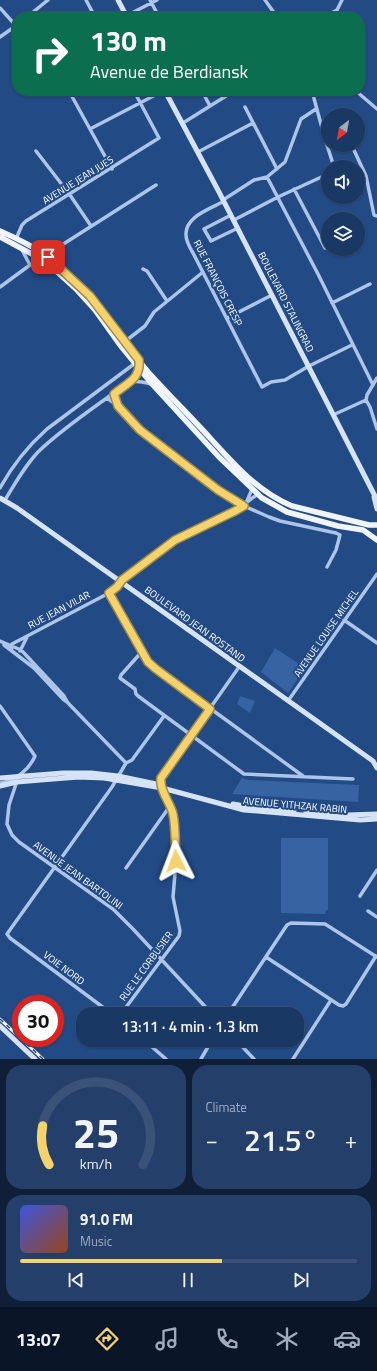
<!DOCTYPE html>
<html lang="en">
<head>
<meta charset="utf-8">
<style>
	:root { --surface:#1a3864; --page:#233f6a; --text:#f1f3f6; --muted:#9facbf; --line:#385278; --accent:#f4d26e }
	body { margin:0; font-family:"Titillium Web",sans-serif; background:var(--page); color:var(--text); height:100vh; display:flex; flex-direction:column; font-size:15px; white-space:nowrap }
	* { box-sizing:border-box; margin:0 }
	p { font-size:13px; color:var(--muted) }
	.icon { flex:none; width:22px; height:22px; fill:none; stroke:currentColor; stroke-width:2; stroke-linecap:round; stroke-linejoin:round }
	.map { position:relative; height:1059px; overflow:hidden }
	.panel { display:flex; flex-direction:column; gap:6px; padding:6px; background:#0e1f37; flex:1 }
	.panel>* { flex:none }
	.hud { position:absolute; left:12px; top:12px; width:353px; height:84px; border-radius:16px; box-shadow:0 1px 3px #0004,0 0 0 1px var(--line); background:#0b6e4f; color:#fff; overflow:hidden }
	.needle { width:26px; rotate:211deg }
	.buttons { position:absolute; left:321px; top:108px; display:grid; gap:8px }
	.buttons a { display:grid; place-items:center; width:44px; height:44px; border-radius:50%; background:var(--surface); box-shadow:0 1px 3px #0004,0 0 0 1px var(--line); font-size:20px }
	.speed { position:absolute; left:12px; top:995px; display:flex; gap:8px; font-size:20px; font-weight:700; text-align:center }
	.speed>* { display:grid; place-content:center; width:52px; height:52px; border-radius:50%; background:var(--surface); box-shadow:0 1px 3px #0004,0 0 0 1px var(--line); line-height:1 }
	.speed .limit { border:6px solid #d22; background:#fff; color:#111 }
	.pin { position:absolute; display:grid; place-items:center; width:34px; height:34px; color:#fff; margin:-17px; border-radius:8px; box-shadow:0 2px 6px #0006 }
	.me { position:absolute; width:44px; margin:-22px; rotate:357deg; stroke-linejoin:round; filter:drop-shadow(0 0 3px #0008) }
	.turn { display:flex; align-items:center; gap:14px; height:84px; padding:0 12px; font-size:18px }
	.turn .icon { width:52px; height:52px; stroke-width:2.5 }
	.turn b { display:block; font-size:28px; line-height:34px }
	.big { font-size:30px; font-weight:600; line-height:1.1 }
	.panel .card { flex:1; display:flex; flex-direction:column; justify-content:center; gap:6px; min-width:0; padding:0 14px; border-radius:16px; background:var(--page) }
	.panel .dial { align-items:center; gap:0 }
	.dial svg { height:104px; overflow:visible; fill:none; stroke:var(--line); stroke-width:7; stroke-linecap:round; text-anchor:middle }
	.dial text { fill:var(--text); stroke:none }
	.song { display:flex; align-items:center; gap:12px }
	.cover { width:48px; height:48px; border-radius:6px; background:linear-gradient(135deg,hsl(230 70% 55%),hsl(20 70% 35%)) }
	.played { height:4px; border-radius:2px; background:linear-gradient(90deg,var(--accent) 60%,var(--line) 60%) }
	.keys { display:flex; justify-content:space-around; direction:ltr }
	.heat { display:flex; justify-content:space-between; align-items:center; font-size:22px; direction:ltr }
	.panel .tiles { flex:1; display:grid; gap:6px; grid-template-columns:1fr 1fr }
	.card:last-child { grid-column:span 2 }
	.trip { position:absolute; left:76px; top:1007px; width:228px; height:40px; border-radius:16px; background:var(--surface); box-shadow:0 1px 3px #0004,0 0 0 1px var(--line); font-weight:600; line-height:40px; text-align:center }
	.dock { display:flex; height:64px; justify-content:space-around; align-items:center; background:#0a1628; color:var(--muted) }
	.dock .icon { width:28px; height:28px }
	.dock .on { color:var(--accent) }
	.dock b { font-size:18px; color:var(--text) }
	.map>svg:first-child { display:block }
	.green { fill:#3763a2 }
	.lines { fill:none; stroke-linecap:round; stroke-linejoin:round }
	.street { stroke:#acc5e9; stroke-width:3.5 }
	.secondary { stroke:#d6e3f7; stroke-width:5 }
	.primary { stroke:#eff4fe; stroke-width:5.5 }
	.rail-casing { stroke:#fff; stroke-width:3 }
	.rail { stroke:#224a85; stroke-width:1.5; stroke-dasharray:4.5; stroke-linecap:butt }
	.route-casing { stroke:#9f8848; stroke-width:10 }
	.route { stroke:#f4d26e; stroke-width:7 }
	.labels { text-anchor:middle; dominant-baseline:central; stroke-width:4; stroke-linejoin:round; paint-order:stroke }
	.street-label { font-size:10px; fill:#fff; stroke:#224a85 }
</style>
</head>
<body>
<div class="map">
<svg width="377" height="1059" viewBox="0 0 377 1059">
	<rect width="100%" height="100%" fill="#224a85"/>
	<!-- green -->
	<path class="green" d="M275 648 305 668 288 693 261 672Z
		M240 696 255 701 250 713 237 704Z
		M242 778 248 780 359 785 358 802 232 794Z
		M281 838H328V910H326L325 914 281 913Z"/>
	<g class="lines">
		<!-- street -->
		<path class="street" d="M86 0 95 17
			M150 0 159 17
			M265 0 277 17
			M0 8 17 27
			M27 17 48 0
			M124 17 157 0
			M324 17 337 10 342 0
			M0 37 17 25
			M69 91 112 169
			M202 91 210 106
			M312 91 325 139 328 140
			M356 91 377 109
			M245 107 277 169
			M183 123 234 91
			M90 129 163 91
			M325 139 334 167
			M344 145 353 148 366 176 374 215 377 216
			M36 151 70 195 91 226
			M198 152 253 123
			M267 177 318 274 373 385
			M294 189 325 248
			M223 200 254 180 267 177 285 162 301 119 316 109
			M224 201C211 209 185 216 186 235 186 241 190 248 193 253L262 387 271 382 285 380 309 366 352 345
			M231 215 204 229 211 241 238 228
			M234 220 278 197 328 174
			M16 239 22 225 26 221 159 138 134 91
			M22 250 30 265
			M48 257 54 250 156 185
			M143 269 147 271 167 301
			M0 287 30 265 45 261
			M332 303 370 284
			M227 318 272 295
			M123 343 145 326 154 312 203 272
			M377 378 367 395 366 400 370 407 377 429
			M130 381 139 370
			M114 394 118 405
			M107 398 118 406 140 430 218 490 244 506 269 517 280 521 336 533 340 535 336 550 327 567
			M333 415 366 400
			M0 488C12 466 28 446 47 429L134 364
			M5 500C15 483 25 466 38 452 66 425 100 404 130 381L142 382 152 384
			M247 501 252 489
			M109 593 148 662 156 669 303 776
			M344 620 377 643
			M0 641 21 650 24 653 64 696 68 703 126 763
			M4 645 34 668 63 699 67 702
			M12 651 11 648 12 644 109 593 117 587 122 580 175 540 241 508 247 502 258 494
			M20 651 27 637
			M142 653 138 656 121 675 120 678 135 689 136 694 138 696 244 774 353 779
			M288 701 377 574
			M0 706 35 756C29 770 16 780 1 783
			M17 781 9 805 7 824 12 835 19 842 113 909 133 929 212 1014
			M126 868 170 806
			M360 896 377 870
			M368 911 377 917
			M266 957 339 1005 343 1006 346 1004 376 956
			M112 1014 10 938 7 934 112 787 126 763 132 760 164 716
			M121 1014 179 936 180 931 173 897 176 861 174 821 173 812 167 798 161 787V778L239 667
			M228 1014 287 925 291 923 325 924 377 957
			M144 1040 166 1059
			M236 1040 254 1059
			M201 1059 212 1040
			M293 1059 331 1000"/>
		<!-- secondary -->
		<path class="secondary" d="M118 0 127 17
			M165 91 219 192 377 500
			M374 497 377 509
			M0 498 17 508 373 761 377 768
			M0 778 63 773H91L118 776 161 785
			M0 786 17 782 53 779 79 777 104 778 162 788 244 810 360 820 377 819
			M233 804 263 809 294 811
			M306 812 348 815 377 814
			M0 1026 35 1059"/>
		<!-- primary -->
		<path class="primary" d="M0 231C16 238 33 246 48 257 90 288 115 334 149 373 169 395 191 417 211 439 235 465 258 492 292 506L369 525H377
			M0 237 45 261 76 289 95 310 120 345 152 384 219 457 262 498 287 512 338 526 363 530 377 540"/>
		<defs>
			<path id="rail" d="M0 1019 43 1059"/>
		</defs>
		<!-- rail casing -->
		<use href="#rail" class="rail-casing"/>
		<!-- rail -->
		<use href="#rail" class="rail"/>
	</g>
	<g class="lines">
		<defs>
			<path id="route" d="M48 257 90 296 139 360C141 379 127 383 114 394L118 406 140 430 218 490 244 506 237 510 175 540 122 580 117 587 109 593 148 662 156 669 210 709 161 778C159 790 170 802 173 814 176 829 175 846 176 861"/>
		</defs>
		<!-- route casing -->
		<use href="#route" class="route-casing"/>
		<!-- route -->
		<use href="#route" class="route"/>
	</g>
	<g class="labels">
		<!-- street labels -->
		<g class="street-label">
			<text transform="translate(78 180) rotate(-32)">AVENUE JEAN JUES</text>
			<text transform="translate(218 283) rotate(63)">RUE FRANÇOIS CRESP</text>
			<text transform="translate(286 302) rotate(63)">BOULEVARD STALINGRAD</text>
			<text transform="translate(59 610) rotate(-28)">RUE JEAN VILAR</text>
			<text transform="translate(195 624) rotate(36)">BOULEVARD JEAN ROSTAND</text>
			<text transform="translate(326 633) rotate(-55)">AVENUE LOUISE MICHEL</text>
			<text transform="translate(295 805) rotate(5)">AVENUE YITHZAK RABIN</text>
			<text transform="translate(78 875) rotate(36)">AVENUE JEAN BARTOLINI</text>
			<text transform="translate(146 966) rotate(-54)">RUE LE CORBUSIER</text>
			<text transform="translate(64 968) rotate(37)">VOIE NORD</text>
		</g>
	</g>
</svg>
<div class="buttons">
<a><svg class="needle" viewBox="-14 -14 28 28"><path d="M0-13l5 13h-10z" fill="#e53935"/><path d="M0 13l5-13h-10z" fill="#9facbf"/></svg></a>
<a><svg class="icon" aria-label="sound" viewBox="0 0 24 24"><path d="M4 9h4l5-4v14l-5-4H4zM17 9q2 3 0 6"/></svg></a>
<a><svg class="icon" aria-label="layers" viewBox="0 0 24 24"><path d="M12 4l9 5-9 5-9-5zM3 14l9 5 9-5"/></svg></a>
</div>
<div class="speed"><div class="limit">30</div></div>
<div class="pin" style="left:48px;top:257px;background:#d93025"><svg class="icon" aria-label="arrive" viewBox="0 0 24 24"><path d="M6 21V4h12l-3 4 3 4H6"/></svg></div>
<svg class="me" style="left:176px;top:861px" viewBox="-20 -20 40 40"><path d="M0-17L14 15 0 8-14 15z" fill="#f4d26e" stroke="#fff" stroke-width="4"/></svg>
<div class="trip">13:11 · 4 min · 1.3 km</div>
<div class="hud">
<div class="turn"><svg class="icon" aria-label="right" viewBox="0 0 24 24"><path d="M7 20v-9h11M14 6l5 5-5 5"/></svg><div><b>130 m</b>Avenue de Berdiansk</div></div>
</div>
</div>
<section class="panel">
<div class="tiles">
<div class="card dial"><svg viewBox="0 0 100 80">
<path d="M14 69A42 42 0 1 1 86 69"/>
<path d="M14 69A42 42 0 0 1 9 39" stroke="#f4d26e"/>
<text x="50" y="56" font-size="32" font-weight="700">25</text>
<text x="50" y="72" font-size="11">km/h</text>
</svg></div>
<div class="card"><p>Climate</p>
<div class="heat"><a>−</a><b class="big">21.5°</b><a>+</a></div>
</div>
<div class="card">
<div class="song"><i class="cover"></i><div><b>91.0 FM</b><p>Music</p></div></div>
<div class="played"></div>
<div class="keys"><svg class="icon" aria-label="previous" viewBox="0 0 24 24"><path d="M18 5L8 12l10 7zM5 5v14"/></svg><svg class="icon" aria-label="pause" viewBox="0 0 24 24"><path d="M8 5v14M16 5v14"/></svg><svg class="icon" aria-label="next" viewBox="0 0 24 24"><path d="M6 5l10 7-10 7zM19 5v14"/></svg></div>
</div>
</div>
</section>
<nav class="dock">
<b>13:07</b>
<svg class="icon on" aria-label="directions" viewBox="0 0 24 24"><path d="M12 3l9 9-9 9-9-9zM9 14v-3h6M13 9l2 2-2 2"/></svg>
<svg class="icon" aria-label="music" viewBox="0 0 24 24"><path d="M9 18V5l10-2v13"/><circle cx="6" cy="18" r="3"/><circle cx="16" cy="16" r="3"/></svg>
<svg class="icon" aria-label="phone" viewBox="0 0 24 24"><path d="M5 4h4l2 5-3 2q2 4 5 5l2-3 5 2v4C11 20 4 13 5 4z"/></svg>
<svg class="icon" aria-label="climate" viewBox="0 0 24 24"><path d="M12 3v18M4 7l16 10M4 17L20 7"/></svg>
<svg class="icon" aria-label="car" viewBox="0 0 24 24"><path d="M5 17H2v-5l4-1 3-4h7l3 4 3 1v5h-3M9 17h6M6 11h13"/><circle cx="7" cy="17" r="2"/><circle cx="17" cy="17" r="2"/></svg>
</nav>
</body>
</html>
